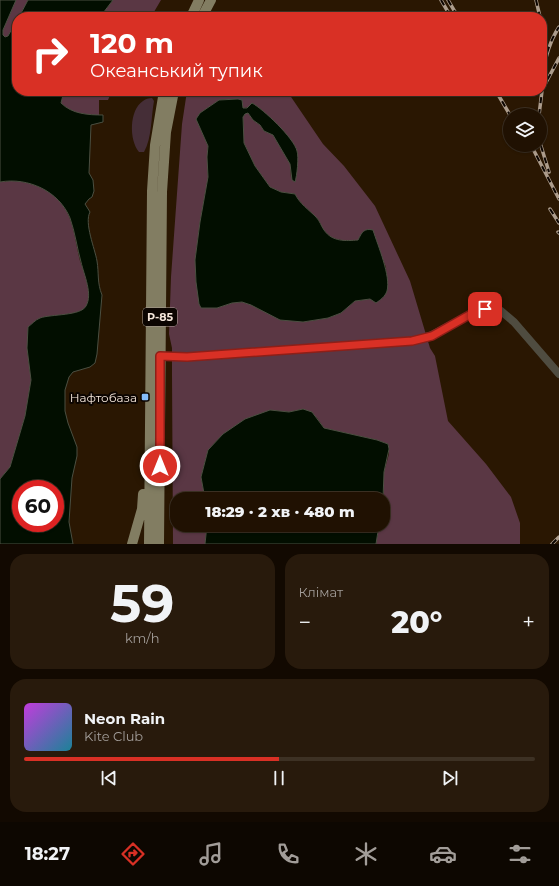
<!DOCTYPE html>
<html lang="uk">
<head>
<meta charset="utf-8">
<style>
	:root { --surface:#201102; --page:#281a0c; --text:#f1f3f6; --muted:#a29d99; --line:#3d3124; --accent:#d93025 }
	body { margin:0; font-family:Montserrat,sans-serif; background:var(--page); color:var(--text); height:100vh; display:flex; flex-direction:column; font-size:15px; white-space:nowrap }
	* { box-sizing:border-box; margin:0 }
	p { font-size:13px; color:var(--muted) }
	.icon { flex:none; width:22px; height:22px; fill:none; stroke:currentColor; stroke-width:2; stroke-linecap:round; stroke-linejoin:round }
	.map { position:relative; height:544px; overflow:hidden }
	.drawer { display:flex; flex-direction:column; gap:10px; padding:10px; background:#120901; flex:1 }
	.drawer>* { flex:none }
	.hud { position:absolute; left:12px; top:12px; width:535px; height:84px; border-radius:16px; box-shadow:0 1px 3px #0004,0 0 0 1px var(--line); background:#d93025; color:#fff; overflow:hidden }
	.controls { position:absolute; left:503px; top:108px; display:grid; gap:8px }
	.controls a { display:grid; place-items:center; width:44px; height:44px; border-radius:50%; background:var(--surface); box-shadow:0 1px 3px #0004,0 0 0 1px var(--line); font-size:20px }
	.speed { position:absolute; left:12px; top:480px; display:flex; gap:8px; font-size:20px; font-weight:700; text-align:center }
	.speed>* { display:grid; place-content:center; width:52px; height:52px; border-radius:50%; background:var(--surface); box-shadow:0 1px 3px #0004,0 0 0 1px var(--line); line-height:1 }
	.speed .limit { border:6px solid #d22; background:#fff; color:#111 }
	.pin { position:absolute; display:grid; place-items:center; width:34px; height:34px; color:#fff; margin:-17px; border-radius:8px; box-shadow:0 2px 6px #0006 }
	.me { position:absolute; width:44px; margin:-22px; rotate:0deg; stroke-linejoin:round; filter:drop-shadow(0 0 3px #0008) }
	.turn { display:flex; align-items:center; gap:14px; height:84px; padding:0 12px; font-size:18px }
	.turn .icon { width:52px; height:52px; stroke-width:2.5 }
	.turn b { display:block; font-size:28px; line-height:34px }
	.big { font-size:30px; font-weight:800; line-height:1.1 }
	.drawer .card { flex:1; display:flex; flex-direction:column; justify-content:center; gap:6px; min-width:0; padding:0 14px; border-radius:16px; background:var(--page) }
	.drawer .dial { align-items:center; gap:0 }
	.dial b { font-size:52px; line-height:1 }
	.song { display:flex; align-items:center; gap:12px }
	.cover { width:48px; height:48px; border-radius:6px; background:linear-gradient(135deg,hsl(290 70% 55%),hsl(190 70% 35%)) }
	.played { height:4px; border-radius:2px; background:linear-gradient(90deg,var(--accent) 50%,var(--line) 50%) }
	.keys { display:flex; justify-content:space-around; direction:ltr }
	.heat { display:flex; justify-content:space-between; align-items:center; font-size:22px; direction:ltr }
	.drawer .tiles { flex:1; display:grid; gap:10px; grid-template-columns:1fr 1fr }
	.card:last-child { grid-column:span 2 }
	.trip { position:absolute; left:170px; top:492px; width:220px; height:40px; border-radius:16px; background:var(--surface); box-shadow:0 1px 3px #0004,0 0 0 1px var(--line); font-weight:800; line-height:40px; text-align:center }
	.tabs { display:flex; height:64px; justify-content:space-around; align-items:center; background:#0d0701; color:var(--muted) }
	.tabs .icon { width:28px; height:28px }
	.tabs .current { color:var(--accent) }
	.tabs b { font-size:18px; color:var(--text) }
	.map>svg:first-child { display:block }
	.green { fill:#452e37 }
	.forest { fill:#5a3744; fill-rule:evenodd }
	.water { fill:#020e00; stroke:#4b4f41; fill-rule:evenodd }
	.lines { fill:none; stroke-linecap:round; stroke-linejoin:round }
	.minor { stroke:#4f4c40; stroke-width:8 }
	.major { stroke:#827d62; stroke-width:10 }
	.rail-casing { stroke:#ac9c8c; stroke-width:3.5 }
	.rail { stroke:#0c0501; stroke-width:2; stroke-dasharray:6; stroke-linecap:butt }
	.route-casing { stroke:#8d1f18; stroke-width:10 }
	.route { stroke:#d93025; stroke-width:7 }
	.poi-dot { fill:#84bcfb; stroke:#0c0501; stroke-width:1.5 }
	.labels { text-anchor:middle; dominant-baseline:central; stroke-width:4; stroke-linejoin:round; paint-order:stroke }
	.shield { fill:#0c0501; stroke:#afa299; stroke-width:1 }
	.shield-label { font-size:11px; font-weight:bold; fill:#f5e6da }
	.poi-label { font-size:12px; fill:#f5e6da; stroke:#0c0501; text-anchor:end }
</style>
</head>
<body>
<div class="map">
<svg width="559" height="544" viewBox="0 0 559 544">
	<rect width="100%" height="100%" fill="#2a1702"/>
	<!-- green -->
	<path class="green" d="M152 98 154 101C151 117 152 138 144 152H139C129 140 129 110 143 101 145 99 149 98 152 98Z"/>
	<!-- forest -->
	<path class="forest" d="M16 0H28L19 17H17C17 23 12 31 8 36L5 37 3 35V30Z
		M113 0H161L151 17H100Z
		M64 91H112L108 100H99V115C85 115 71 113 61 103Z
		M187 91H287L323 144 344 166 375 206 410 281 430 348 435 356 448 421 486 464 511 497 520 523V544H376L379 525H383L384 472 389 454V449L388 444 377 440 324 428 317 418 303 409 289 412 270 410 223 434 208 450 201 477 205 499H177V525H207L205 544H173L172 375V348L169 334 171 277 182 124ZM238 99 243 108 257 106 280 127 297 150 291 178 290 164 273 135 264 131 260 125 253 120 248 113 245 114 243 117 244 143 255 166 270 187 281 192 295 194C300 204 308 209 316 217 320 221 321 226 324 230 332 242 347 241 359 240L380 253 386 267 387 292 370 299 355 301 341 313 328 318 303 322 258 309 251 304 242 302 232 303 217 308 196 282 195 260 200 222 208 177 207 157 208 146 197 121 200 113 220 100Z
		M19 180C35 185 53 190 63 205 74 221 75 242 80 261 83 269 87 278 88 287 89 292 89 304 86 308 78 315 52 316 41 318L27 348 31 380 25 416 10 467 0 479V182Z"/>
	<!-- water -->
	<path class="water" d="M0 0H16L3 30V35L5 37 8 36 17 20V91H64L61 103C72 114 88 115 103 115V122L91 125 89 173 93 180 94 191 92 197 89 199 85 204 90 212C84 223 95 249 97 261 99 273 97 283 102 295L97 354 95 363 90 367 73 372 69 377 65 390V411L68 423 77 447V456L72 478 69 522 73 544H0V479L10 467 25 416 31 380 27 348 28 327C32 324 35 320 40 318 51 314 81 316 86 306 93 294 84 275 81 262 77 248 75 232 70 218 59 191 28 177 0 182ZM21 489H55V523H21Z
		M28 0H113L100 17H19Z
		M238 99 242 100 243 108H247L252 103C263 109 294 138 297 151 299 157 297 176 295 182L292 180 290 164 273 135 264 131 260 125 253 120 248 113 245 114 243 117 244 143 255 166 270 187 281 192 295 194C300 204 308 209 316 217 320 221 321 226 324 230 332 242 346 241 358 240 362 232 364 228 373 230 378 246 391 276 387 291 385 297 380 300 376 303L370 299 355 301 341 313 328 318 303 322 280 320 251 305 242 302 232 303 217 308H201L199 304 196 282 195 260 200 222 208 177 207 157 208 146 196 119 200 113 219 100Z
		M303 409 312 412 324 428 377 440 388 444 389 449 384 472 383 499H205L201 477 208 450 223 434 245 419 270 410 289 412Z
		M207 525H379L376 544H205Z"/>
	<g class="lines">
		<!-- minor -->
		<path class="minor" d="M160 356 187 357 412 341 432 335 471 314 485 309 501 311 514 322 559 374"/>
		<!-- major -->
		<path class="major" d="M191 17 199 0
			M202 17 211 0
			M132 544 142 509 143 494
			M149 544 152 191 155 145 164 91
			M159 544 162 192 166 132 174 91"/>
		<defs>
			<path id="rail" d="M441 0 451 17
				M448 0 458 17
				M536 0 540 17
				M542 42V59
				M542 76C545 58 549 42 559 27
				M542 90 559 58
				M496 91 510 115
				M539 115 542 91
				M540 134 541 146 549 172
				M531 145 559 199
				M550 209 559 223
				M558 232 559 233
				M552 544 559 537"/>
		</defs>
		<!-- rail casing -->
		<use href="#rail" class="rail-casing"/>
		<!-- rail -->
		<use href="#rail" class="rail"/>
	</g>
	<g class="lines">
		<defs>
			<path id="route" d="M160 466V356L187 357 412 341 432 336 471 314 485 309"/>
		</defs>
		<!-- route casing -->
		<use href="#route" class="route-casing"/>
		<!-- route -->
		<use href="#route" class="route"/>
	</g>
	<!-- markers -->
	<rect class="poi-dot" x="141" y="393" width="8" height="8" rx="2"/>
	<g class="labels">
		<!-- shield labels -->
		<rect class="shield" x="143" y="308" width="34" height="18" rx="3"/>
		<g class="shield-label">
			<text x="160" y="317">Р-85</text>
		</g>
		<!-- poi labels -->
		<g class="poi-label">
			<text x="137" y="397">Нафтобаза</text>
		</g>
	</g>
</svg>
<div class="controls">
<a><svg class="icon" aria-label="layers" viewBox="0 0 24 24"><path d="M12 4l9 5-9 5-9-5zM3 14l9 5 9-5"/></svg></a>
</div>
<div class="speed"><div class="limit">60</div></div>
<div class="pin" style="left:485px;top:309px;background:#d93025"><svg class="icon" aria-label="arrive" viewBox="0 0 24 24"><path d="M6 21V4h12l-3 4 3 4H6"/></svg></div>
<svg class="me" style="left:160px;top:466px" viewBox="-20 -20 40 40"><circle r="17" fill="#d93025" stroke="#fff" stroke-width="3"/><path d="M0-11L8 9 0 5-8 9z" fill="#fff"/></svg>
<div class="trip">18:29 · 2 хв · 480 m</div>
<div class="hud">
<div class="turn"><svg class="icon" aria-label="right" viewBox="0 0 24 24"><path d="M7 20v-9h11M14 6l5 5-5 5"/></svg><div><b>120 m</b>Океанський тупик</div></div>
</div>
</div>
<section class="drawer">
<div class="tiles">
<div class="card dial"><b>59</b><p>km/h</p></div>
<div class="card"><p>Клімат</p>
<div class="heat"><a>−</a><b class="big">20°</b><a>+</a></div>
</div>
<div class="card">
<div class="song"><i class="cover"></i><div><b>Neon Rain</b><p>Kite Club</p></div></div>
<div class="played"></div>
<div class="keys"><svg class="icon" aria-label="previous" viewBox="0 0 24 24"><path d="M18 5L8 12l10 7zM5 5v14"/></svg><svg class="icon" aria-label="pause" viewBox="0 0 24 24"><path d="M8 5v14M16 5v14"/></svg><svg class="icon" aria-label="next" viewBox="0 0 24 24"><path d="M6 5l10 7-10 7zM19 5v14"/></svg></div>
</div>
</div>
</section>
<nav class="tabs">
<b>18:27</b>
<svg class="icon current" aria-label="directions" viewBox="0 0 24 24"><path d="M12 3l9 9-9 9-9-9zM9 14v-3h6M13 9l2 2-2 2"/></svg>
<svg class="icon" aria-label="music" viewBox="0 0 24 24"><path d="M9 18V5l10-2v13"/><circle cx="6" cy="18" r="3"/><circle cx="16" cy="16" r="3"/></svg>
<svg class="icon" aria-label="phone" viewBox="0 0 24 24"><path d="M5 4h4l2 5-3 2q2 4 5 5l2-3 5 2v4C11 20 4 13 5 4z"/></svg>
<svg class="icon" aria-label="climate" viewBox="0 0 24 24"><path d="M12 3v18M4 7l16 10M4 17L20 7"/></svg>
<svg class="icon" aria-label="car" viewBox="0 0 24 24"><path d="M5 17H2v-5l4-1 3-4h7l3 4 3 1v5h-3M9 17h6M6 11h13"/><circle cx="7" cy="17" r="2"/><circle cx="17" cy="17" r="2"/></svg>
<svg class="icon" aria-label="filters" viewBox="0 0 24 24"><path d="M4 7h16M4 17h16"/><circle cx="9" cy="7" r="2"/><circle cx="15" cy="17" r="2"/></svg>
</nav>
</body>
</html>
